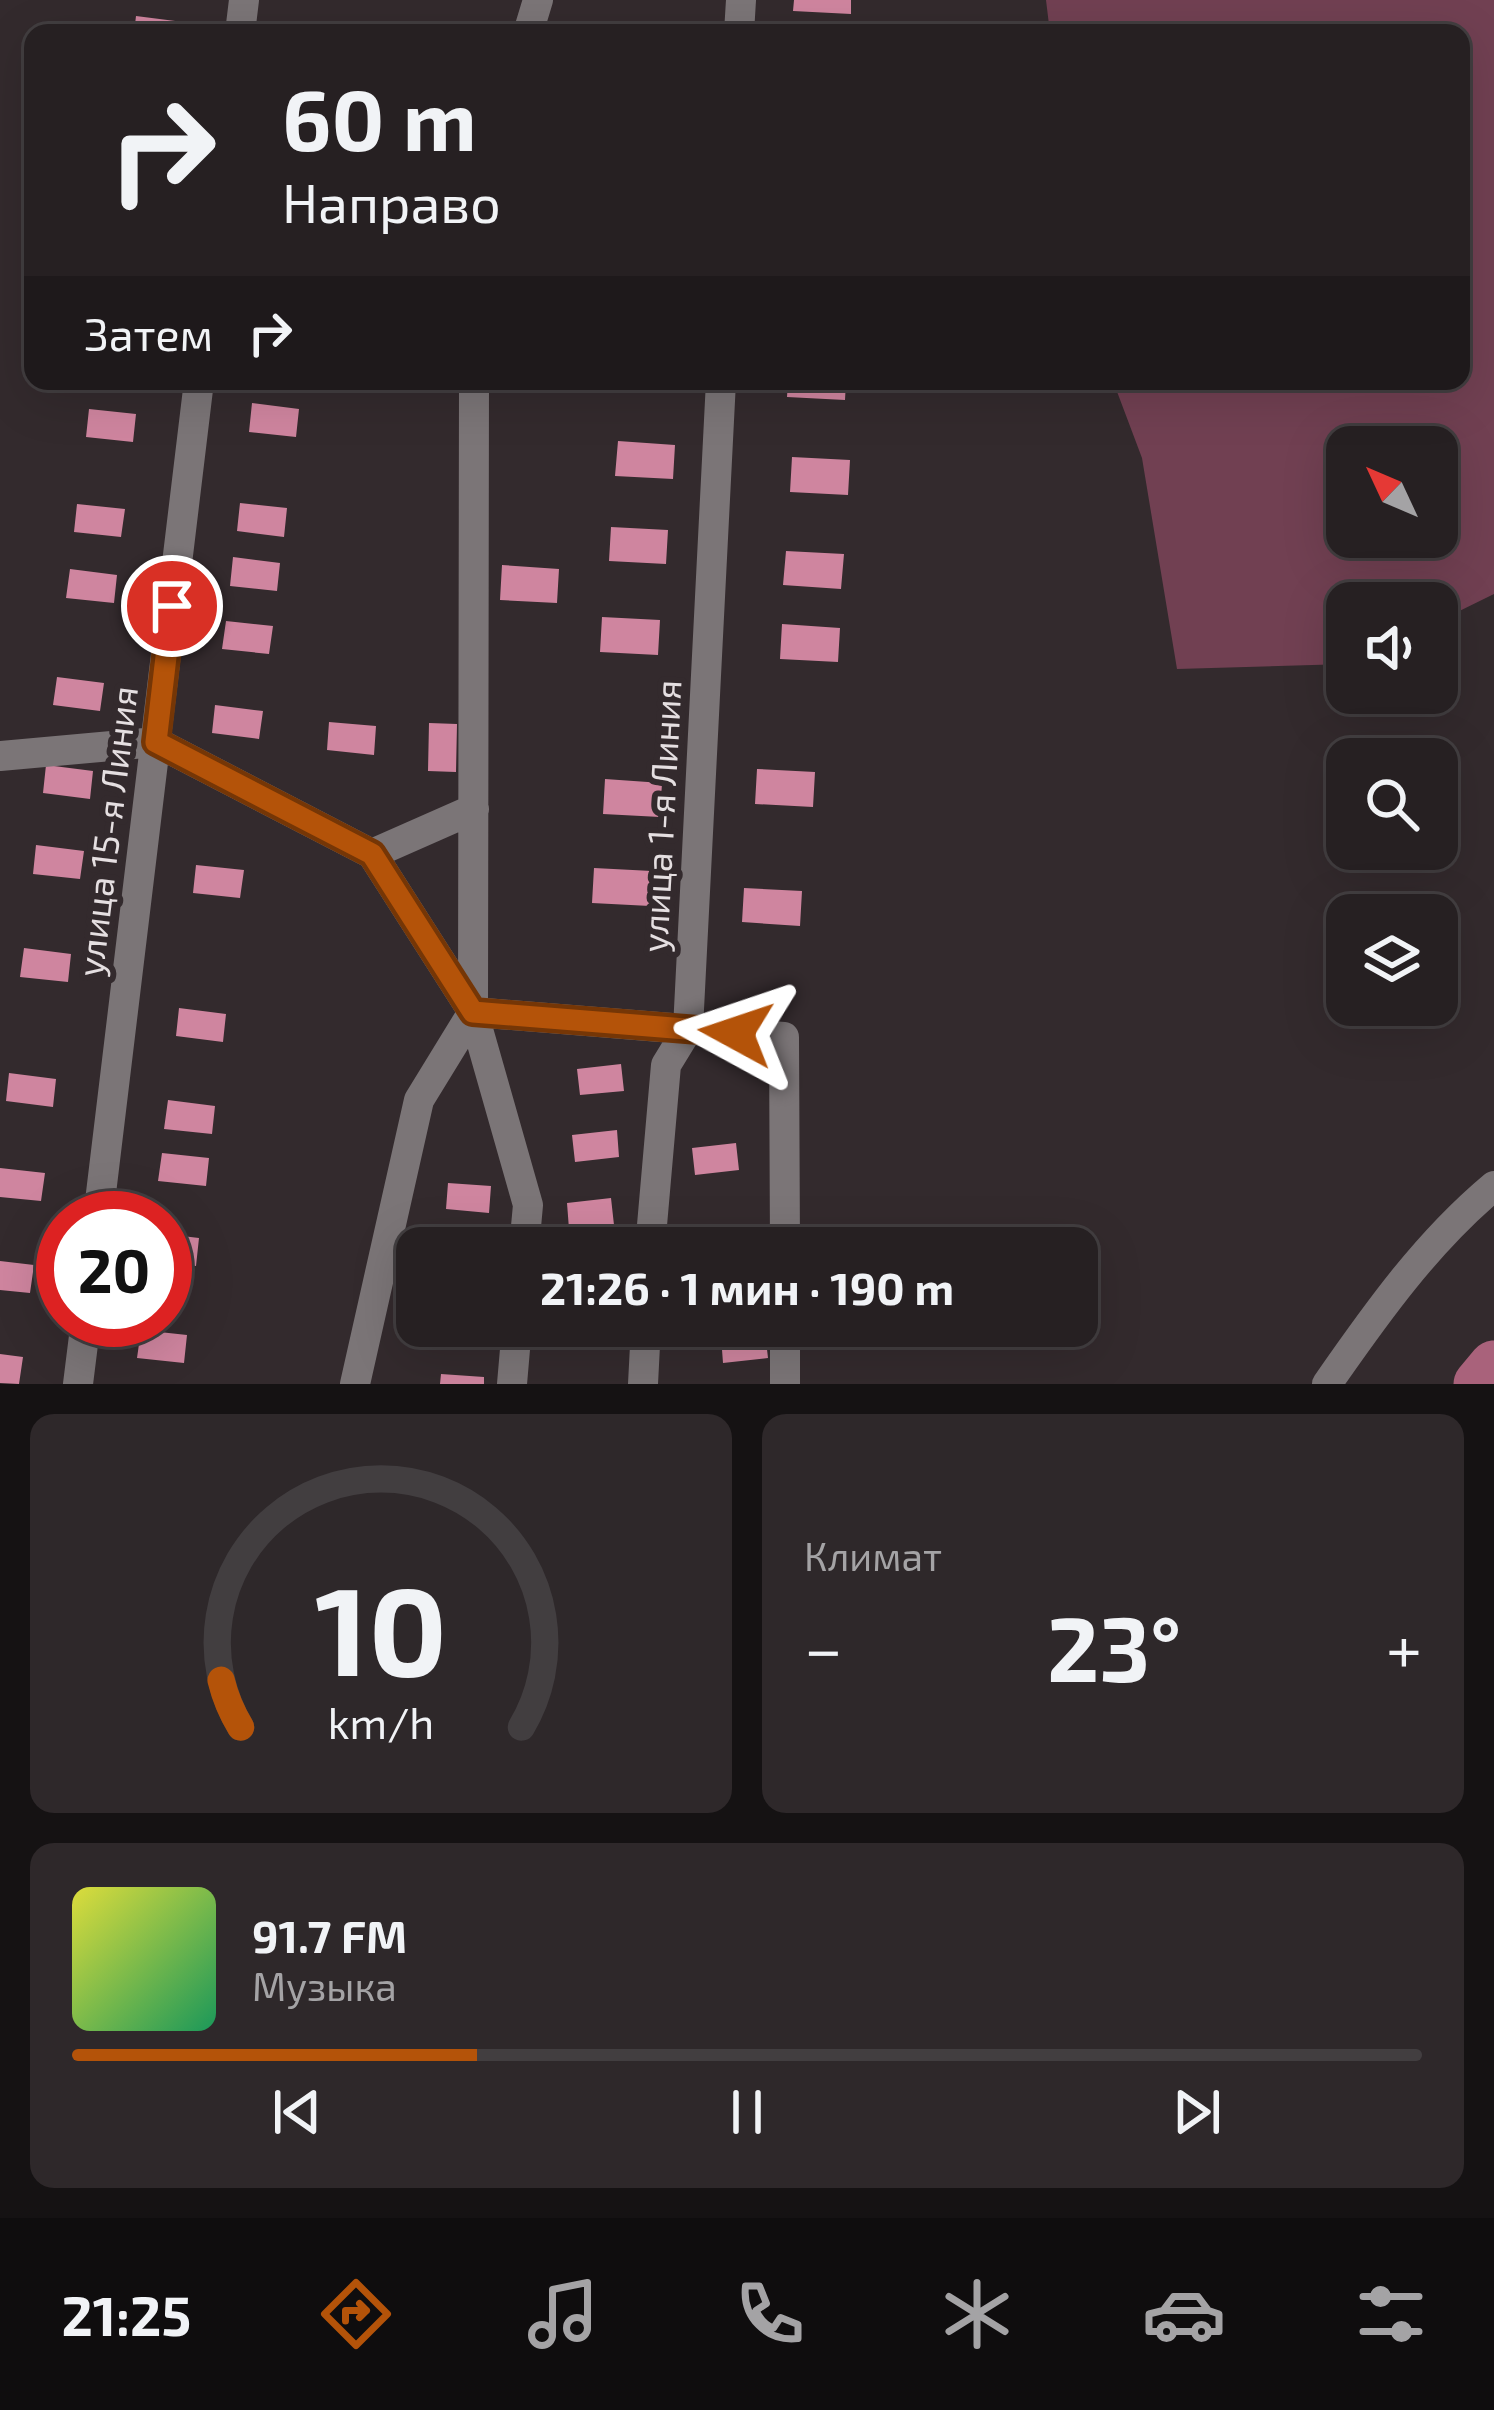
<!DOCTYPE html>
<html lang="ru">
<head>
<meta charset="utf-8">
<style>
	:root { --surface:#262022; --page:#2e282a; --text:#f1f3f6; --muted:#a4a3a5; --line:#423e40; --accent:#b45309 }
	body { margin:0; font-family:"Exo 2",sans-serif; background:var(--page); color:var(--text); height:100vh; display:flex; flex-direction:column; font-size:45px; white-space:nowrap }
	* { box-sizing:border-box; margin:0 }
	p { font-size:39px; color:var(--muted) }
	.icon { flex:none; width:66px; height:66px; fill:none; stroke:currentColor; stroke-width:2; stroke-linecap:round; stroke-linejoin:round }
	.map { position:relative; height:1384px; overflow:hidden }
	.drawer { display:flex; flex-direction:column; gap:30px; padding:30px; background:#151213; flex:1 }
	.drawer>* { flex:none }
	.guide { position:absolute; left:24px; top:24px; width:1446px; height:366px; border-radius:24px; box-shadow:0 12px 48px #0002,0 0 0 3px var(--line); background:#262022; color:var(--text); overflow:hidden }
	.needle { width:78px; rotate:314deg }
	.fabs { position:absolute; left:1326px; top:426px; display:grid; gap:24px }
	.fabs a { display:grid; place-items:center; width:132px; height:132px; border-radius:24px; background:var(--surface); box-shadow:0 12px 48px #0002,0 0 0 3px var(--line); font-size:60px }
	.speed { position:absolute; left:36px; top:1191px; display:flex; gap:24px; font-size:60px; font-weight:700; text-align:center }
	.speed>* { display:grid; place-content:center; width:156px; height:156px; border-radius:50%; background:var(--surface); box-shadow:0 12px 48px #0002,0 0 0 3px var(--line); line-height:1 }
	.speed .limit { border:18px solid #d22; background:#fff; color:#111 }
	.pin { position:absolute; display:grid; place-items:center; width:102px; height:102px; color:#fff; margin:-51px; border:6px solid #fff; border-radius:50%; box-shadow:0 3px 12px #0007 }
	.me { position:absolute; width:132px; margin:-66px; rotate:275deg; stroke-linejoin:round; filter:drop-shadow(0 0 9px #0008) }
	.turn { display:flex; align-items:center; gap:42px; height:252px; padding:0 60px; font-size:54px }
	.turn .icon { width:156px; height:156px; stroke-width:2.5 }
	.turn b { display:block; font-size:84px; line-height:102px }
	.then { display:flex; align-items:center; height:114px; padding:0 60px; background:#0003; gap:24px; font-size:45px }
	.big { font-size:90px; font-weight:700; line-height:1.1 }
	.drawer .tile { flex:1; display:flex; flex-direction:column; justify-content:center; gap:18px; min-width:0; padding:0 42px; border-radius:24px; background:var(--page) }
	.drawer .dial { align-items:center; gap:0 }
	.dial svg { height:312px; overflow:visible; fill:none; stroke:var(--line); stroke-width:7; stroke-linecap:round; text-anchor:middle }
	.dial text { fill:var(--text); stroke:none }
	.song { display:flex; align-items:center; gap:36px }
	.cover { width:144px; height:144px; border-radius:18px; background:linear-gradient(135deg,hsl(60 70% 55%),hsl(150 70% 35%)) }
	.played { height:12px; border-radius:6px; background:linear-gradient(90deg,var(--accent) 30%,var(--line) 30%) }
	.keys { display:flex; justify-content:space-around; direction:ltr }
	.heat { display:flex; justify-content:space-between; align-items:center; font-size:66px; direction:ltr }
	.drawer .tiles { flex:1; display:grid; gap:30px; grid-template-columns:1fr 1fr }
	.tile:last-child { grid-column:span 2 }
	.trip { position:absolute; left:396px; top:1227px; width:702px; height:120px; border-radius:24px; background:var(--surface); box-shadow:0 12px 48px #0002,0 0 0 3px var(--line); font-weight:700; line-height:120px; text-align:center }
	.menu { display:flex; height:192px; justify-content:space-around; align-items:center; background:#0f0d0e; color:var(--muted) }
	.menu .icon { width:84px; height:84px }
	.menu .selected { color:var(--accent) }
	.menu b { font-size:54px; color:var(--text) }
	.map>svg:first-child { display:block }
	.green { fill:#714052; fill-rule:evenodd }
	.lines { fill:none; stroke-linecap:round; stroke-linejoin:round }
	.river { stroke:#a9627b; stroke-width:51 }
	.building { fill:#cf859f }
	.minor { stroke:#7b7577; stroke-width:30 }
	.route-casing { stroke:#753606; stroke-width:30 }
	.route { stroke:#b45309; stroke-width:21 }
	.labels { text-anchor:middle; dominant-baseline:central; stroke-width:12; stroke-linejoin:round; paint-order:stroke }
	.street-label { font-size:36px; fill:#e5dfe1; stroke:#332a2d }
</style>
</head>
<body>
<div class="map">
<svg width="1494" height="1384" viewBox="0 0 1494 1384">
	<rect width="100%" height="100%" fill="#332a2d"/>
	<!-- green -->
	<path class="green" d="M1046 0H1494V594L1437 622V603H1347V664L1177 669 1142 458 1113 381H1461V33H1050ZM1347 447H1437V537H1347Z"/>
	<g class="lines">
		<!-- river -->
		<path class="river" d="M1479 1384 1494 1366"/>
	</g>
	<!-- building -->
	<path class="building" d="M794 0H851V14L793 11Z
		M136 16 183 22 182 33H134Z
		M297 24 347 30V33H296Z
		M92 381H140L139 393 92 387Z
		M788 381H846L845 400 787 397Z
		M252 403 299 409 296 437 249 432Z
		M89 409 136 414 133 442 86 437Z
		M618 441 675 445 673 479 615 476Z
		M792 457 850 460 848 495 790 492Z
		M240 503 287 508 284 537 237 531Z
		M77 504 125 509 121 537 74 532Z
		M611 527 668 530 666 564 609 561Z
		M786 551 844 554 841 589 783 585Z
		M233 557 280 563 277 591 230 586Z
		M502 565 559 569 557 603 500 600Z
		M70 569 117 575 114 603 66 598Z
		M602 617 660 620 658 655 600 652Z
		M226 621 273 626 269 654 222 649Z
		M782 624 840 628 838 662 780 659Z
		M57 677 104 683 100 711 53 705Z
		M215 705 263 711 259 739 212 733Z
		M329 722 376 726 374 755 327 750Z
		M429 723 457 724 456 772 428 771Z
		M46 765 93 771 90 799 43 793Z
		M757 769 815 772 813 807 755 804Z
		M605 779 662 783 660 817 603 814Z
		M36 845 84 851 80 879 33 874Z
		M196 865 244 870 240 898 193 893Z
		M594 868 652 871 650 906 592 903Z
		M744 888 802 891 800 926 742 922Z
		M24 948 71 954 68 982 20 977Z
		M179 1008 226 1014 223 1042 176 1036Z
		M621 1064 624 1091 580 1095 577 1069Z
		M9 1073 56 1079 53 1107 6 1101Z
		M168 1100 215 1106 212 1134 164 1129Z
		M617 1130 619 1157 575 1162 572 1135Z
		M736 1143 739 1170 695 1175 692 1148Z
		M162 1153 209 1158 206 1186 158 1181Z
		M0 1168 45 1173 41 1201 0 1197Z
		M448 1183 491 1186 489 1213 446 1209Z
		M611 1198 614 1225 569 1229 567 1203Z
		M165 1234 199 1238 196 1266 165 1263Z
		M0 1261 34 1265 30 1293 0 1290Z
		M551 1326H595L597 1341 553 1345Z
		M141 1330 187 1335 184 1363 137 1358Z
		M765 1332 768 1358 723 1363 721 1336Z
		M0 1354 23 1357 19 1384 0 1383Z
		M441 1374 484 1377V1384H440Z"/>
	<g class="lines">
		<!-- minor -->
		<path class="minor" d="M240 33 244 0
			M528 33 538 0
			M739 33 741 0
			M0 756 156 742 372 854 473 1012 528 1205 524 1248
			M372 854 474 809
			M473 1012 784 1037 785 1248
			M98 1218 199 381
			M650 1248 666 1065 688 1029 721 381
			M785 1326V1384
			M78 1384 86 1320
			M355 1384 419 1100 473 1012 474 381
			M512 1384 517 1326
			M643 1384 646 1326
			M1327 1384C1377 1312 1427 1242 1494 1186"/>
	</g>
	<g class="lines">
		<defs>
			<path id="route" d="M172 606 156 742 372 854 473 1012 736 1033"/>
		</defs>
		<!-- route casing -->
		<use href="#route" class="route-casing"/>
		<!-- route -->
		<use href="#route" class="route"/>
	</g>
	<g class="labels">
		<!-- street labels -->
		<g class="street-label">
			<text transform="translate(660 816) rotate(-87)">улица 1-я Линия</text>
			<text transform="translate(106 831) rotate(-83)">улица 15-я Линия</text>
		</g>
	</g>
</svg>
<div class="fabs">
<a><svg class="needle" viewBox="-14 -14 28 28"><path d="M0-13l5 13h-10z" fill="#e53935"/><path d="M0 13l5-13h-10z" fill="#a4a3a5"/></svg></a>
<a><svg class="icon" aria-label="sound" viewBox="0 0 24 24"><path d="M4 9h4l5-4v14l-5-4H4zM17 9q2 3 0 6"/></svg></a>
<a><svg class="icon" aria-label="search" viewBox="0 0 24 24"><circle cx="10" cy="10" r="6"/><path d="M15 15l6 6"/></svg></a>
<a><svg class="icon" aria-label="layers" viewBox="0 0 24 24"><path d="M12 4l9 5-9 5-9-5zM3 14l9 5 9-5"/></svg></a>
</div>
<div class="speed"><div class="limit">20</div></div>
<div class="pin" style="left:172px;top:606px;background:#d93025"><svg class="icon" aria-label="arrive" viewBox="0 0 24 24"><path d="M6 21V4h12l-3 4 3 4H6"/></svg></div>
<svg class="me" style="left:736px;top:1033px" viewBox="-20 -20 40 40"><path d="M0-17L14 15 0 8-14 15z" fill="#b45309" stroke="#fff" stroke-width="4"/></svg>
<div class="trip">21:26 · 1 мин · 190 m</div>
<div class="guide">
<div class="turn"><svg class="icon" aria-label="right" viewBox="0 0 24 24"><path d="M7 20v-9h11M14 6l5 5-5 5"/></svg><div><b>60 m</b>Направо</div></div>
<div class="then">Затем<svg class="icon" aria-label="right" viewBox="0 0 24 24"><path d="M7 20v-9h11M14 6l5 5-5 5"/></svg></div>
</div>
</div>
<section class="drawer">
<div class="tiles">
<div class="tile dial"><svg viewBox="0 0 100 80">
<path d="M14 69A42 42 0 1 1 86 69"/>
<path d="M14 69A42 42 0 0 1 9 57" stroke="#b45309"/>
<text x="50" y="56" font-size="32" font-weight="700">10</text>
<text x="50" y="72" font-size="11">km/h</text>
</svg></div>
<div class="tile"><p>Климат</p>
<div class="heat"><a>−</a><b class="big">23°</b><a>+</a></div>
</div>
<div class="tile">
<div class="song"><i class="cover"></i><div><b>91.7 FM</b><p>Музыка</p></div></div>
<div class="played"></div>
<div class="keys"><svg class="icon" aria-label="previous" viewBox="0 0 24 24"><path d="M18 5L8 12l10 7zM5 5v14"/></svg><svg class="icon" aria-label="pause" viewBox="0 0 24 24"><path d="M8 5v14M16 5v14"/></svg><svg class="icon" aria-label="next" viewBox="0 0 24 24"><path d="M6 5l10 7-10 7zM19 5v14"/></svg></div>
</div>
</div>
</section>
<nav class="menu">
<b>21:25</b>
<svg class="icon selected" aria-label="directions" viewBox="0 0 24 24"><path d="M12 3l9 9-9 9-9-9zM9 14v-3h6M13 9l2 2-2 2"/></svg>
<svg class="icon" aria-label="music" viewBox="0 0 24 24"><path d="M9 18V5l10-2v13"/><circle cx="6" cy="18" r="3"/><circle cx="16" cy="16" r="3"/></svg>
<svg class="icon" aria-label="phone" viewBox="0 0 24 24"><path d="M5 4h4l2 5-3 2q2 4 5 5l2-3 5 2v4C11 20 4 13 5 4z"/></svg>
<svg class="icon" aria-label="climate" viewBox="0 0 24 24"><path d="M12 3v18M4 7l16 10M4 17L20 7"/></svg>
<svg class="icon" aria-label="car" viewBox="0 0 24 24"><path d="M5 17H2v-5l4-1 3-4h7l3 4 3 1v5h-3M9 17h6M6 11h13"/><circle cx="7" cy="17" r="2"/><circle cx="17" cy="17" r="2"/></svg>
<svg class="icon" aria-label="filters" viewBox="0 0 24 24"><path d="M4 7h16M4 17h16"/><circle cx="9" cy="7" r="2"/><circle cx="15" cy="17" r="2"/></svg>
</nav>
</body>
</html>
